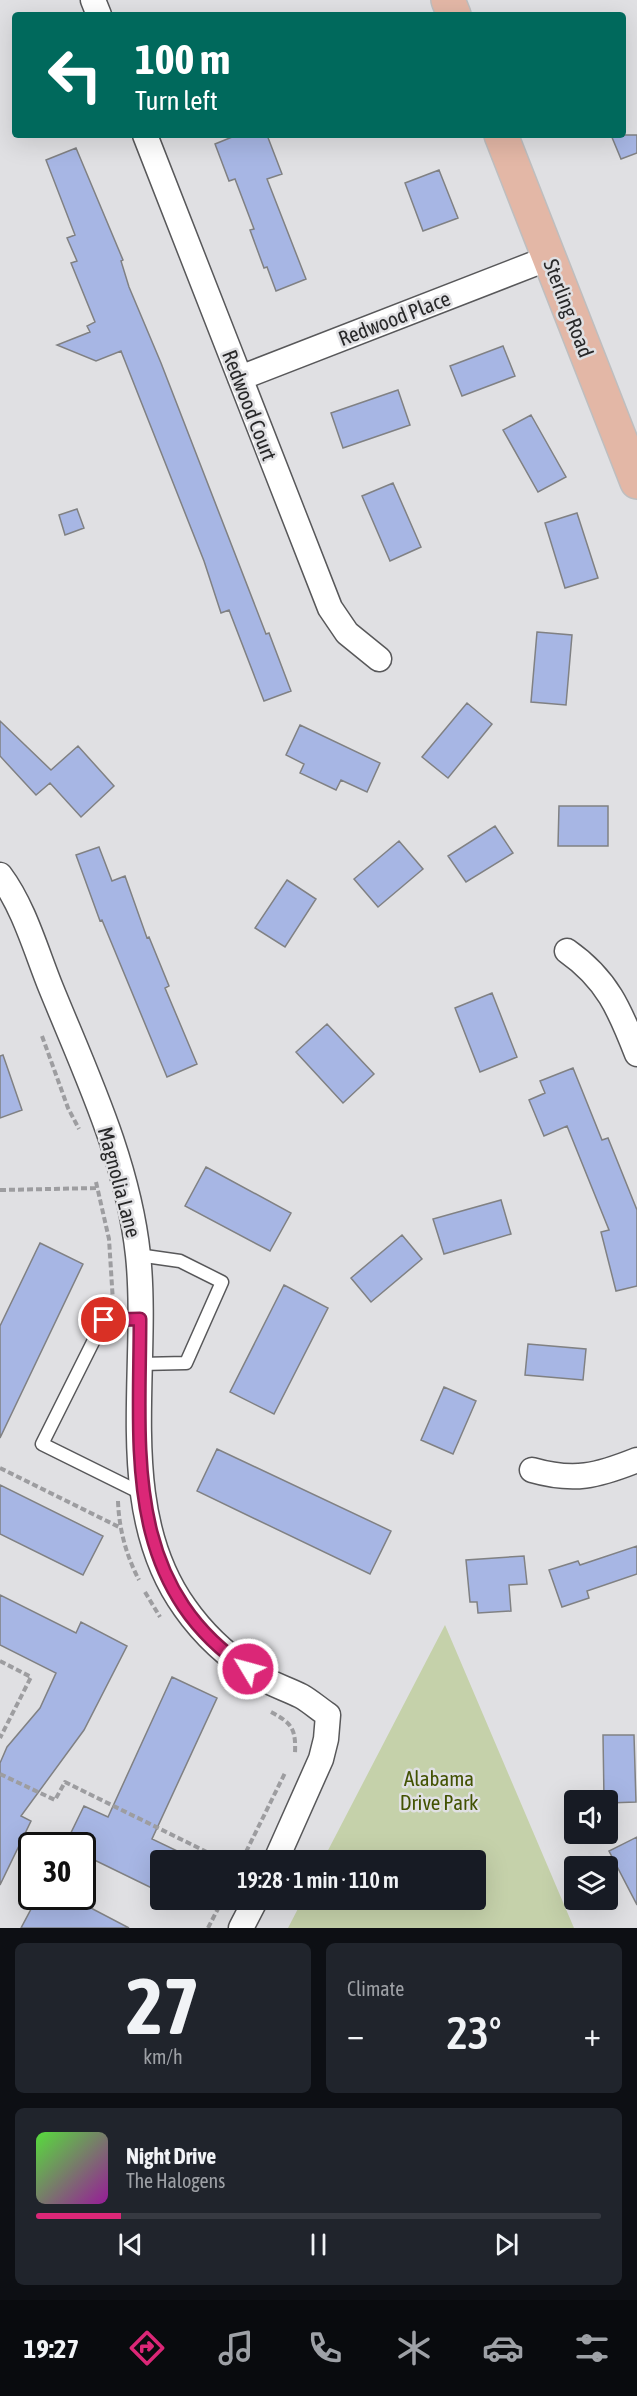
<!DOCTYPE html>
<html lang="en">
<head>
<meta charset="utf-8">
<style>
	:root { --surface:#171b24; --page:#20242c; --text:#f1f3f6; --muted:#9ea1a6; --line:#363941; --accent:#db2777 }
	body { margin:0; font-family:"Asap Condensed",sans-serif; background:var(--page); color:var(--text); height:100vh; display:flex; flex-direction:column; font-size:22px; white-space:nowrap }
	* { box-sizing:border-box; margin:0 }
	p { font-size:20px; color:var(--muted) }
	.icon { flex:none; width:33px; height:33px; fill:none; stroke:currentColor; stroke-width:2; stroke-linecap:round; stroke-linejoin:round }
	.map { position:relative; height:1928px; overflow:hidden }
	.panel { display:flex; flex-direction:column; gap:15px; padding:15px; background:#0d0f14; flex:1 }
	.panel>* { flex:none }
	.guide { position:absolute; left:12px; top:12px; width:614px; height:126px; border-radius:6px; box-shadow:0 6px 24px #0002; background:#00695c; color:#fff; overflow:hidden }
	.controls { position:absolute; left:564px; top:1790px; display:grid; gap:12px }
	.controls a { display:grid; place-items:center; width:54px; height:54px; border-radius:6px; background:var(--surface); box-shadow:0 6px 24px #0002; font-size:30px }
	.speed { position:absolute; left:18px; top:1832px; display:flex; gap:12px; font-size:30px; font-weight:700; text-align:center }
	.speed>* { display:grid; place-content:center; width:78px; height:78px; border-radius:50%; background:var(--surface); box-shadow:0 6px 24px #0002; line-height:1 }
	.speed .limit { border:3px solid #111; border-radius:9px; background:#fff; color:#111 }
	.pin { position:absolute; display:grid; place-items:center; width:51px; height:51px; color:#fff; margin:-26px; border:3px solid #fff; border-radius:50%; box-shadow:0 2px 6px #0007 }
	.me { position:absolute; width:66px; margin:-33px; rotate:307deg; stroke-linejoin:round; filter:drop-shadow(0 0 4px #0008) }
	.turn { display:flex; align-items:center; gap:21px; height:126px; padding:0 24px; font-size:27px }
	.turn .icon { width:78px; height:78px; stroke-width:2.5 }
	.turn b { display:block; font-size:42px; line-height:51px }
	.big { font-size:45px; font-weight:600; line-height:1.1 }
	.panel .card { flex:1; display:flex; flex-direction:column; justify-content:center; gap:9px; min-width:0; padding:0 21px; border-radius:9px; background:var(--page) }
	.panel .dial { align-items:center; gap:0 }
	.dial b { font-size:78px; line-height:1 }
	.song { display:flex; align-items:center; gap:18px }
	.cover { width:72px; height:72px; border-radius:9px; background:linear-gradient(135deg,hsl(110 70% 55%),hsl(300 70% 35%)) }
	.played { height:6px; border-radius:3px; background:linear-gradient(90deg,var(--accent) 15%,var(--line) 15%) }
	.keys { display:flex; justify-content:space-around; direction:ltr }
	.heat { display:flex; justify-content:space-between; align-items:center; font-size:33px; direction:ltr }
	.panel .tiles { flex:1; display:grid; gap:15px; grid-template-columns:1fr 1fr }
	.card:last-child { grid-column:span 2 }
	.trip { position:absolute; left:150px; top:1850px; width:336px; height:60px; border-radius:6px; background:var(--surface); box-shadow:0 6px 24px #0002; font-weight:600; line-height:60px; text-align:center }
	.tabs { display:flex; height:96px; justify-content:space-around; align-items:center; background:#090b0e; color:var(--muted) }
	.tabs .icon { width:42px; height:42px }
	.tabs .selected { color:var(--accent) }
	.tabs b { font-size:27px; color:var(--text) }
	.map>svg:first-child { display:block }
	.green { fill:#c5d1aa }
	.building { fill:#a7b6e4; stroke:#808183; stroke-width:1.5 }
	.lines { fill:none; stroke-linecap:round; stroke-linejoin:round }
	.service-casing { stroke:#58585a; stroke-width:15 }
	.minor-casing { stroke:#58585a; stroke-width:27 }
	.primary-casing { stroke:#bebebf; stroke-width:36 }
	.path { stroke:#9d9da0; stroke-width:4; stroke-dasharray:6 3; stroke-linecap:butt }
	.service { stroke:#fff; stroke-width:12 }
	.minor { stroke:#fff; stroke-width:24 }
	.primary { stroke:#e3b7a6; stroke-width:33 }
	.route-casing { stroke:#8e194d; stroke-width:15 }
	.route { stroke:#db2777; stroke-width:10 }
	.labels { text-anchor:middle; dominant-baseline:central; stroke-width:5; stroke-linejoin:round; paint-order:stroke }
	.street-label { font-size:21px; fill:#282829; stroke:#e0e0e3 }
	.park-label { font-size:21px; fill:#425202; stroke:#e0e0e3 }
</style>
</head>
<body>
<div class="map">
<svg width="637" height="1928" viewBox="0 0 637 1928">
	<rect width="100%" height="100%" fill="#e0e0e3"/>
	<!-- green -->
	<path class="green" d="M445 1625 574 1928H288L303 1899H476V1860H323Z"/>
	<!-- building -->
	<path class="building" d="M237 135H267L282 174 267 179 306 279 276 291 267 267 264 268 250 230 254 229 235 179 229 181 215 144Z
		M611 135H637V153L621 159Z
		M76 148 123 260 121 261 129 287 161 363 266 634 269 633 291 691 264 701 229 610 221 613 204 561 121 351 96 361 57 345 90 332 87 326 95 322 71 263 77 261 67 238 75 235 46 160Z
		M439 170 458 218 423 231 405 183Z
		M503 346 515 376 462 396 450 366Z
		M398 390 410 425 343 448 331 413Z
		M531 415 566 477 538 492 503 430Z
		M393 483 421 547 390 561 362 496Z
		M77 509 84 528 65 535 59 515Z
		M577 513 598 578 565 588 545 523Z
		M537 632 572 635 566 705 531 702Z
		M467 703 492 724 448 778 422 757Z
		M0 721 51 770 78 746 114 786 81 817 50 783 36 795 0 756Z
		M300 725 380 763 367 792 341 780 336 790 300 773 304 764 286 755Z
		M559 806H608V846H558Z
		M495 826 513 853 466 882 448 856Z
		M399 841 423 869 378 907 354 879Z
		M99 847 112 881 125 876 147 938 149 937 169 986 165 988 197 1064 167 1077 102 920 100 921 76 855Z
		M287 880 316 899 285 947 255 928Z
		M492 993 517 1057 480 1072 455 1008Z
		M327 1024 374 1074 343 1103 296 1052Z
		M3 1055 22 1110 0 1118V1056Z
		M573 1068 602 1140 608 1138 637 1210V1286L616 1291 601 1232 609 1230 567 1126 544 1136 529 1100 545 1093 540 1081Z
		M206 1167 291 1213 270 1251 185 1206Z
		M501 1200 511 1234 444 1254 433 1219Z
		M402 1235 422 1259 371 1302 351 1278Z
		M40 1243 83 1264 0 1438V1326Z
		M284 1285 328 1308 274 1414 230 1392Z
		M528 1344 586 1349 583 1380 525 1375Z
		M444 1387 476 1401 453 1454 421 1440Z
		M217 1449 391 1531 370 1574 197 1491Z
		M0 1485 103 1536 83 1575 0 1534Z
		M637 1546V1574L587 1591 589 1598 562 1607 549 1570 578 1561 580 1565Z
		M524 1556 527 1584 509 1585 511 1611 478 1613 477 1602H470L466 1560Z
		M0 1595 76 1633 81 1622 127 1646 84 1730 21 1816 31 1821 0 1885V1763L7 1747 40 1708 56 1673 0 1645Z
		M172 1677 217 1698 152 1839 196 1860H160V1892L82 1854V1845H65L84 1806 108 1817Z
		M603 1735H634L636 1802 608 1803V1800H604Z
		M637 1837V1905L609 1851Z
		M38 1896H68L129 1928H21Z"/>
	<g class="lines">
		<defs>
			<path id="service" d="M138 1255 180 1261 222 1282 186 1363 140 1364
				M140 1319 104 1320 42 1444 143 1494"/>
			<path id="minor" d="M93 0 99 15
				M145 135 330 608 347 633 379 659
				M240 378 549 258
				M0 875C24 907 36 951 51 988 86 1074 128 1161 138 1255 150 1370 113 1508 185 1608 204 1635 229 1658 258 1676 271 1684 287 1689 301 1696 310 1701 319 1709 328 1715L326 1739 321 1759 276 1860
				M567 951C607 979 620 1010 637 1054
				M532 1470C574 1482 597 1476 637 1460
				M241 1928 256 1899"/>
			<path id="primary" d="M448 0 454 15
				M501 135 637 482"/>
		</defs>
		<!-- service casing -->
		<use href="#service" class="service-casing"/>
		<!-- minor casing -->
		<use href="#minor" class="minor-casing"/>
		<!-- primary casing -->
		<use href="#primary" class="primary-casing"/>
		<!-- path -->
		<path class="path" d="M42 1036 68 1108 79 1129
			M96 1182 109 1239 113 1302
			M0 1190 98 1188
			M0 1468 119 1527
			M118 1501C119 1529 126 1555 139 1580
			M145 1592 160 1617
			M0 1661 31 1677 0 1738
			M271 1712C292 1723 296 1729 295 1753
			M0 1774 55 1800 65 1782 223 1860
			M242 1860 285 1773
			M208 1928 223 1899"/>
		<!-- service -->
		<use href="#service" class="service"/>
		<!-- minor -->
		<use href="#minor" class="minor"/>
		<!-- primary -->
		<use href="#primary" class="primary"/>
	</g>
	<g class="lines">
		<defs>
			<path id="route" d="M104 1320 140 1319C140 1451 122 1585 248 1669"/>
		</defs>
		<!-- route casing -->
		<use href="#route" class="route-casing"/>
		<!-- route -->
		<use href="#route" class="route"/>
	</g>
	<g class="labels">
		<!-- street labels -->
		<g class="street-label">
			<text transform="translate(569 308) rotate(69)">Sterling Road</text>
			<text transform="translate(394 318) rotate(-21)">Redwood Place</text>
			<text transform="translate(250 405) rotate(69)">Redwood Court</text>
			<text transform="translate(120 1182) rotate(75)">Magnolia Lane</text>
		</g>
		<!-- park labels -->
		<g class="park-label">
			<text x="439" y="1778">Alabama<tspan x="439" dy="24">Drive Park</tspan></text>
		</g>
	</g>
</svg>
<div class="controls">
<a><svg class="icon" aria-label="sound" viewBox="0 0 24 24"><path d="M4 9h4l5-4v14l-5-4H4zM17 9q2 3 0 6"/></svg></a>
<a><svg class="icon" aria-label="layers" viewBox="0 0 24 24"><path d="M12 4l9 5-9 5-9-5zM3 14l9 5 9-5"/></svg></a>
</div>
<div class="speed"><div class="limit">30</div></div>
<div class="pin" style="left:104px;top:1320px;background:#d93025"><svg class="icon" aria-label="arrive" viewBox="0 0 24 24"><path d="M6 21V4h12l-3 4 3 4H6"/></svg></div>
<svg class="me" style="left:248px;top:1669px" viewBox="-20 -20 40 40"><circle r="17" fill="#db2777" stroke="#fff" stroke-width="3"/><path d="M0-11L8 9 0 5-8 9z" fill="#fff"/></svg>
<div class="trip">19:28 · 1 min · 110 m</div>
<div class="guide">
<div class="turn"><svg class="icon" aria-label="left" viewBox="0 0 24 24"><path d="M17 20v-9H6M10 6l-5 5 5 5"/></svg><div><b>100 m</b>Turn left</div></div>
</div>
</div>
<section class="panel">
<div class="tiles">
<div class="card dial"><b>27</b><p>km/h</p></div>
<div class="card"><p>Climate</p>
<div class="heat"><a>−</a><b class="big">23°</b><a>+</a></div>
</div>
<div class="card">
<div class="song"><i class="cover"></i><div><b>Night Drive</b><p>The Halogens</p></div></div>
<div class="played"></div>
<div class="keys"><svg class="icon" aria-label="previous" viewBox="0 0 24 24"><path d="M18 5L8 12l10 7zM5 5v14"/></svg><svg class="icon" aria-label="pause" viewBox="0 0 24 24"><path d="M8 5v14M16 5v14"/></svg><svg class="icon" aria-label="next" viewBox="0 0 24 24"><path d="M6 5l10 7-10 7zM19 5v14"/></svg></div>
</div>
</div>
</section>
<nav class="tabs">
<b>19:27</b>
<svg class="icon selected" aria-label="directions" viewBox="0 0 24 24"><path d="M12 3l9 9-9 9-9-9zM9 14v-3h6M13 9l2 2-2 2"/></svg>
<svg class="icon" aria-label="music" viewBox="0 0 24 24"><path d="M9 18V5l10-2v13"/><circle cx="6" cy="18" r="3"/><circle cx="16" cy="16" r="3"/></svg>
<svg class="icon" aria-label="phone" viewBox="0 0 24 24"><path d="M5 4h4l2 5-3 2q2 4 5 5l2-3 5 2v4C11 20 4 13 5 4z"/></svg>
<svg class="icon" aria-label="climate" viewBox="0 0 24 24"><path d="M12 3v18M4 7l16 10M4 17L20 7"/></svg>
<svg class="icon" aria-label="car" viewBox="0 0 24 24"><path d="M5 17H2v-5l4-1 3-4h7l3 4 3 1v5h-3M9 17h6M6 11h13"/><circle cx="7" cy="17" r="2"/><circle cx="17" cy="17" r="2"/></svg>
<svg class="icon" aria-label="filters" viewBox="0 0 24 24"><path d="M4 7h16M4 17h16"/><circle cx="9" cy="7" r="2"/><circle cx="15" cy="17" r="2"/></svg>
</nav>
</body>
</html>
